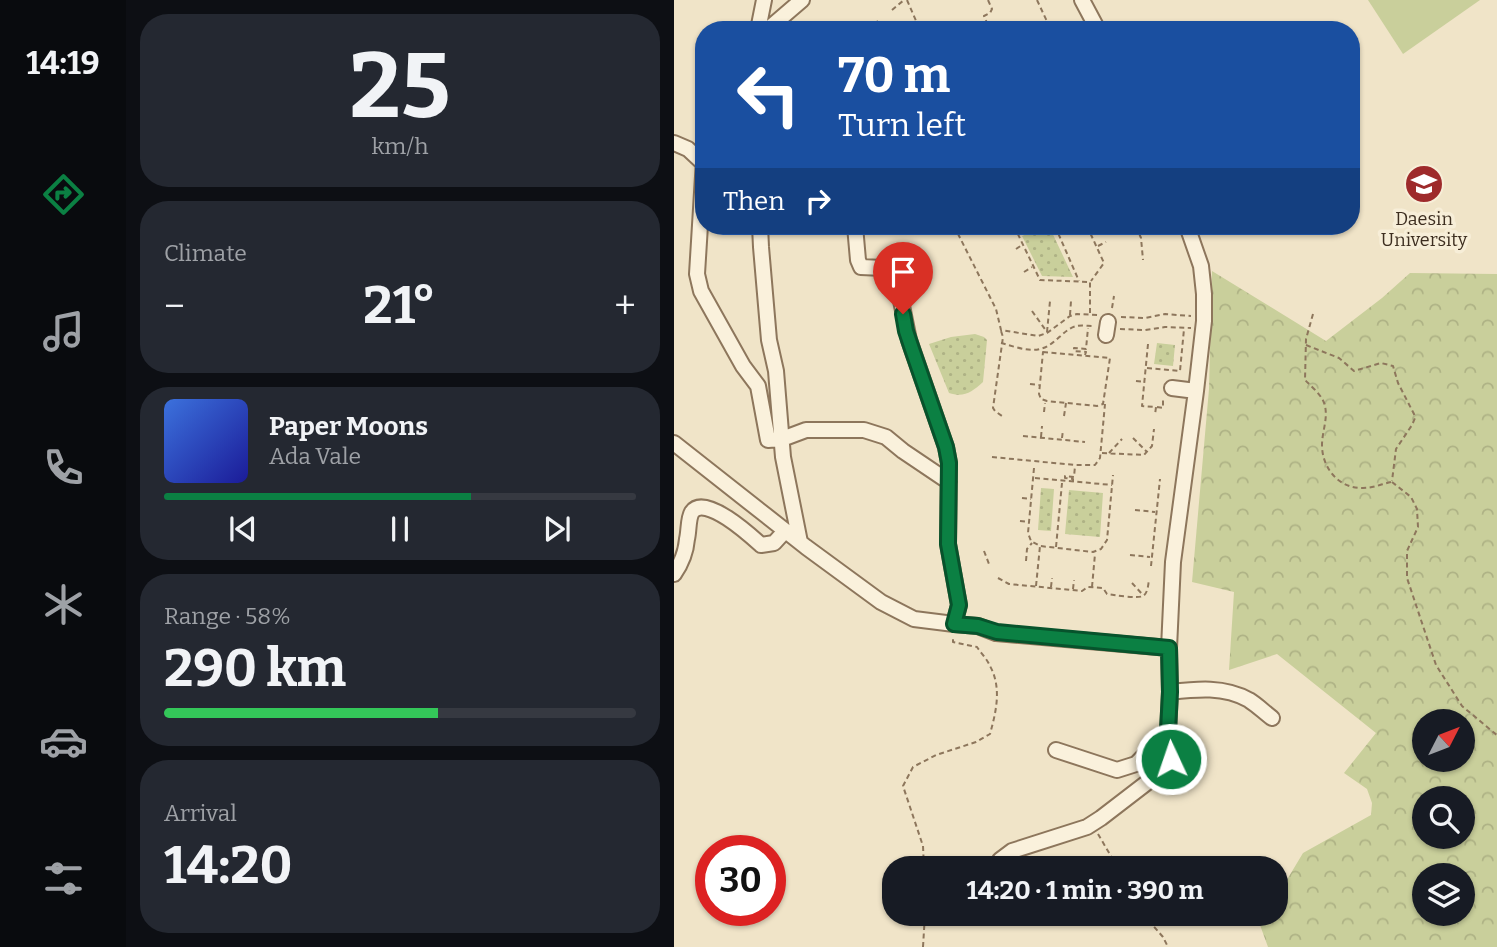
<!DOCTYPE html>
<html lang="en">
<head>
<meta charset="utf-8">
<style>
	:root { --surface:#171b24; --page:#242831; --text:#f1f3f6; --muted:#9ea1a6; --line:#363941; --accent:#0b8043 }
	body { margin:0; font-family:Bitter,serif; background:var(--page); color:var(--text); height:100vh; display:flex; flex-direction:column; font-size:26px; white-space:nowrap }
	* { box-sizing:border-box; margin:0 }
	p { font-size:23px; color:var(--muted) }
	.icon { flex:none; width:38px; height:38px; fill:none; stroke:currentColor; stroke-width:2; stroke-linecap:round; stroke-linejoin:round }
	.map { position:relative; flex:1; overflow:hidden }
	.side { display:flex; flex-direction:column; gap:14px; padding:14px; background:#0d0f14; width:548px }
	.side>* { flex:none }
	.top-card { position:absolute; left:21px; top:21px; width:665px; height:214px; border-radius:28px; box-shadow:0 2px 5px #0004; background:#1a4fa0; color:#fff; overflow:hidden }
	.needle { width:46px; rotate:48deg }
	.fabs { position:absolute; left:738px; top:709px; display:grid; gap:14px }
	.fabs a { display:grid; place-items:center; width:63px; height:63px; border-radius:50%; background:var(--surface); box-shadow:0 2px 5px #0004; font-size:35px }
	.speed { position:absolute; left:21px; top:835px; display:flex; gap:14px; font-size:35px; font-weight:700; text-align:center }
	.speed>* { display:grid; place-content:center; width:91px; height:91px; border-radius:50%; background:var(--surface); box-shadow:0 2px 5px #0004; line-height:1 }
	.speed .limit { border:10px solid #d22; background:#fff; color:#111 }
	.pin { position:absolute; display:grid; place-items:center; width:60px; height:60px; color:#fff; margin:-72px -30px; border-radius:50% 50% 50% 0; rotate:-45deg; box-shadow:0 0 7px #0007 }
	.pin .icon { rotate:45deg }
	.me { position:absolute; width:77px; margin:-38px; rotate:357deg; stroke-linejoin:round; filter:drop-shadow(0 0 5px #0008) }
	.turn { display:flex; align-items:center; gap:24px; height:147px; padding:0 28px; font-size:32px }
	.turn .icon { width:91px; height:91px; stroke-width:2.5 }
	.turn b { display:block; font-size:49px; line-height:60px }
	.then { display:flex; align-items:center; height:66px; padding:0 28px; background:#0003; gap:14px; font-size:26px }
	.big { font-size:52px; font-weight:700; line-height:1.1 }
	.side .card { flex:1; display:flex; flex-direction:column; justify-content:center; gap:10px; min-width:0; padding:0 24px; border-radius:28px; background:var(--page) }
	.side .dial { align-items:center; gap:0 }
	.dial b { font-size:91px; line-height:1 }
	.song { display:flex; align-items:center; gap:21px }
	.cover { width:84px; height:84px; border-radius:10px; background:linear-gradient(135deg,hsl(220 70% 55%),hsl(240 70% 35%)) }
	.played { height:7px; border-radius:4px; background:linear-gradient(90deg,var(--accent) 65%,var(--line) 65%) }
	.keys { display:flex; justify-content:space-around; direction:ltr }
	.heat { display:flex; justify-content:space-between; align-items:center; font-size:38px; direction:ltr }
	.charge { height:10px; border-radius:5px; background:linear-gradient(90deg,#34c759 58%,var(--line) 0) }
	.trip { position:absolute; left:208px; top:856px; width:406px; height:70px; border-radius:28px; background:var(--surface); box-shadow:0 2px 5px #0004; font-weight:700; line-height:70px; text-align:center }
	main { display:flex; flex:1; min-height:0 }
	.dock { display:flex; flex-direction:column; width:126px; justify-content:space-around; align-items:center; background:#090b0e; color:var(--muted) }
	.dock .icon { width:49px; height:49px }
	.dock .selected { color:var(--accent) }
	.dock b { font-size:32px; color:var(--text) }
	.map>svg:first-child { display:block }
	.grass { fill:url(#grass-dots) }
	.forest { fill:url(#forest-crowns); fill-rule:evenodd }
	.garden { fill:#c9cf9b }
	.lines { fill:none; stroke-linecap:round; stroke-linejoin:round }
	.minor-casing { stroke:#8d765c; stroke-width:18 }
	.path { stroke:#8d765c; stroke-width:2; stroke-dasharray:5 3.5; stroke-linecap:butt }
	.minor { stroke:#faf1dc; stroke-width:14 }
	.route-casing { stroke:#07532c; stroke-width:18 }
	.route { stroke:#0b8043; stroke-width:12 }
	.labels { text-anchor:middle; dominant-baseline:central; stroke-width:7; stroke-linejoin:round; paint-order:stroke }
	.poi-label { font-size:18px; fill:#3d2e20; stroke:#f7eed8 }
</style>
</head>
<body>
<main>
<nav class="dock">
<b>14:19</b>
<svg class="icon selected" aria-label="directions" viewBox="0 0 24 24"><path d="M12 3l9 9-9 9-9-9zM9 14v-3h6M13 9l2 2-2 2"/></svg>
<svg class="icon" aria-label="music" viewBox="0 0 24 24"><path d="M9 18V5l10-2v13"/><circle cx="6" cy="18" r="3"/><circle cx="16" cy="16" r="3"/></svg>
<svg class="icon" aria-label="phone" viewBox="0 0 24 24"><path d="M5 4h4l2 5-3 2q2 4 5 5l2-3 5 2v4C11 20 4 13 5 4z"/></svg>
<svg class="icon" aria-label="climate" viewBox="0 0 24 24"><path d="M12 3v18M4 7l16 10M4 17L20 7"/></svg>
<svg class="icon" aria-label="car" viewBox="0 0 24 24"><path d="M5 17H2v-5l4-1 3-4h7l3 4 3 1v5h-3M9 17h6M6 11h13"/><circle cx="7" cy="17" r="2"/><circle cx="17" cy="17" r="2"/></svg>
<svg class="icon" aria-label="filters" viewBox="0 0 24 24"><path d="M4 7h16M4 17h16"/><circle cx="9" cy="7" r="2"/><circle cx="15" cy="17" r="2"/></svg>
</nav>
<section class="side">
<div class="card dial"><b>25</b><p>km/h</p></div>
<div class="card"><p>Climate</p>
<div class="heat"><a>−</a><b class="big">21°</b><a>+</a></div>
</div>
<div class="card">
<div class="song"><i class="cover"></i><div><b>Paper Moons</b><p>Ada Vale</p></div></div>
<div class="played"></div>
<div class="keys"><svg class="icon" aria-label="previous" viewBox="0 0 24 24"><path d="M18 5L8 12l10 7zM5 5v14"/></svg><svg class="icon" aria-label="pause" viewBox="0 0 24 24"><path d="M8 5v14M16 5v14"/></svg><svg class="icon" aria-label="next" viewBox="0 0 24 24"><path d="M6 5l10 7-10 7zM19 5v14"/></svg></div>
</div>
<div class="card"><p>Range · 58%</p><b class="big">290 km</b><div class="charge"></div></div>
<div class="card"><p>Arrival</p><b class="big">14:20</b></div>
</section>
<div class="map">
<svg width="824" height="947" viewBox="0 0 824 947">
	<defs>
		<pattern id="grass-dots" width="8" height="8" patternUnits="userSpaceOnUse" patternTransform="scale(1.75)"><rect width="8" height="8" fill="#c9cf9b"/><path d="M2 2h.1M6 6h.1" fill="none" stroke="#aeb285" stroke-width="1.8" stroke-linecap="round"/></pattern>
		<pattern id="forest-crowns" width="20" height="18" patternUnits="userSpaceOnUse" patternTransform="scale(1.75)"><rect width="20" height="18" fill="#c9cf9b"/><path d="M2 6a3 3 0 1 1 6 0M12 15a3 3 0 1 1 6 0" fill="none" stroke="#aeb285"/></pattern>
	</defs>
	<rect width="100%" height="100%" fill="#f0e4c8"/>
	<!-- grass -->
	<path class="grass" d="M371 226H375L399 277 368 276 348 236Z
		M301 334 310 337 313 340 309 382C298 392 290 398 275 393L255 344 277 337Z
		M483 343 501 345 499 366 480 364Z
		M367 488 380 489 377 531 364 530Z
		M395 490 429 493 426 537 391 534Z"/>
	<!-- forest -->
	<path class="forest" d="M538 271 652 341 708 298 736 273 823 274V947H594L586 925 593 914H602V898L629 853 697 815 698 803 693 789 670 773 702 733 603 654 555 670 560 592 518 582 535 389ZM751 721H789V760H751ZM751 798H789V836H751ZM751 875H789V914H751Z"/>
	<!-- garden -->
	<path class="garden" d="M694 0H806L729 54Z"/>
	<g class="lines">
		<defs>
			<path id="minor" d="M408 0 424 30
				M84 30 90 0
				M93 30 128 0
				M0 143 14 149 29 163
				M30 160 23 274 27 291 69 366 84 386 94 440 108 439 132 430H190L212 437 229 451 275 482
				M86 226 87 247 95 340 102 371 109 457 126 542
				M181 226 184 260 187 267 209 268 224 286 235 340 272 447 275 463 274 544 285 605 280 624 304 626 322 633 495 648
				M432 335 434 322
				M498 388 522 391
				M0 443 132 547 207 602 240 619 280 624
				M0 574C7 564 12 551 13 539 15 531 14 518 18 512 31 494 76 535 87 545L100 543 111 531
				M496 692C523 689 550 686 575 700 583 705 590 712 598 718
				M382 750 443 770 462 764 494 731
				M324 868 326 860 338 851 413 827 427 818 492 768 497 759V748L494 731 496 692 495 648 499 562 522 391 530 321V294L527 266 513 226"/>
		</defs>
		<!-- minor casing -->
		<use href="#minor" class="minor-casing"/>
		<!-- path -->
		<path class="path" d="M233 0 246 30
			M314 0 318 9 316 13 310 16 316 30
			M363 0 377 30
			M218 10 230 0
			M355 25 367 30
			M194 30 205 20
			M278 30 293 23
			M390 30 405 23
			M280 226 322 309 327 330 364 336 373 333 396 316 403 314 424 315
			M340 226 366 280 416 282V314
			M381 226 405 281
			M413 226 430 263 417 281
			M462 226 467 238 469 260
			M345 234 361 226
			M424 246 432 242
			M342 249 348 245
			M350 272 358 267
			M438 308 440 296
			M358 311 373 332
			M639 314 632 339 631 380C638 387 649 396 651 406 654 419 648 432 648 445 648 468 665 489 689 488 699 488 708 484 717 482
			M396 315 397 301
			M447 317 471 318 491 314 517 316
			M446 329 471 330 491 327 517 328
			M327 331 329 337 319 408 321 411 328 416
			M373 332 376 301
			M327 343C339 346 353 352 366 349 381 346 390 328 403 326 408 325 414 326 420 326
			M474 344 468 406 482 407 481 415
			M632 345 665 358 680 371 707 363 719 366 724 383 740 414 741 418 738 425 722 449 718 481
			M369 352 436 358 429 404 423 406 373 401 367 399 365 394Z
			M411 355 412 352 400 351V348L412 349 414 328
			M473 368 506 371 510 329
			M462 381 471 382
			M356 384 365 385
			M483 407 489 408V399
			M370 412 371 403
			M390 416 392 403
			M349 436 411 442
			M367 437 368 426
			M388 438 389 430
			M459 438 473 452
			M428 453 470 455 478 446 480 429
			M435 453 448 439
			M318 457 401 465H421L426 458 431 404
			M360 468 354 533 357 541 366 546 419 552 427 549 433 540 439 475
			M361 478 438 485
			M399 482V479L391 478V476L400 477 401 466
			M718 482 737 497 743 509 744 527 733 551V578L762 665 788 706 824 736
			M348 498 357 499
			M461 510 481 512
			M346 521 355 522
			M382 547 388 483
			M310 551 315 564
			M456 555 476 557
			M352 561 353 549 358 543
			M477 566 486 479
			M324 578 335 584 408 591 414 587 429 588 433 594C440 595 463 599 469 596 474 593 474 585 475 580
			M458 583 469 595
			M362 586 366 546
			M377 587 378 578
			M418 587 421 554
			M399 589 400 580
			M424 834 444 868
			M250 868 249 846 229 786 239 767 262 755 302 742 316 734C322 712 328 688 316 666 313 659 307 653 303 647L279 642V638
			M469 914 489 937 494 947
			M249 947 251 914"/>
		<!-- minor -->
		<use href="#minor" class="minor"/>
	</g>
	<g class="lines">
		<defs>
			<path id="route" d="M229 314 232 331 238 349 272 447 275 463 274 544 285 605 280 624 304 626 323 632 495 648 496 692 494 731 497 748V759"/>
		</defs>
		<!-- route casing -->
		<use href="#route" class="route-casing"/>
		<!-- route -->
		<use href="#route" class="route"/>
	</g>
	<!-- icons -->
	<defs>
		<symbol id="university-disc" viewBox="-11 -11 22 22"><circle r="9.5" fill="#9e2a2b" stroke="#f7eed8"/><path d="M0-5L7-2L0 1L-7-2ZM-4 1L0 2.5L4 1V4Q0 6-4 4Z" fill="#fff"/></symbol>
	</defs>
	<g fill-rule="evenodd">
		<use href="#university-disc" x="728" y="162" width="44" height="44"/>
	</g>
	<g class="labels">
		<!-- poi labels -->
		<g class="poi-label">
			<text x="750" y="219">Daesin<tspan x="750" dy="21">University</tspan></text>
		</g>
	</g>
</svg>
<div class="fabs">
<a><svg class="needle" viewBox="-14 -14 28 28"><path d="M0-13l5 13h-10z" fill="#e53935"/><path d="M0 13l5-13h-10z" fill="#9ea1a6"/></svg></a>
<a><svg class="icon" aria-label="search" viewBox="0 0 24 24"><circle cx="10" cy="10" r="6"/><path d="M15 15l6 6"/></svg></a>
<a><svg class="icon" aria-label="layers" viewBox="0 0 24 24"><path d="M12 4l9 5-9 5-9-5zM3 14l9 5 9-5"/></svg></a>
</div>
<div class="speed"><div class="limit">30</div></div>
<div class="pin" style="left:229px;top:314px;background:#d93025"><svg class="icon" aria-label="arrive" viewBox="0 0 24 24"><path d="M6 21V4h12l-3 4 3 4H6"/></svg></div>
<svg class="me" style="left:497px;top:759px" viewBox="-20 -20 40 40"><circle r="17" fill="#0b8043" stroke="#fff" stroke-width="3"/><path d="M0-11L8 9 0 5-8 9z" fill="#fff"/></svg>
<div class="trip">14:20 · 1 min · 390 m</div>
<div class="top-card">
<div class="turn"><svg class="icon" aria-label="left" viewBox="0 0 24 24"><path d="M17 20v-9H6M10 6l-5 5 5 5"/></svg><div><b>70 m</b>Turn left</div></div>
<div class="then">Then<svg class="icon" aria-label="right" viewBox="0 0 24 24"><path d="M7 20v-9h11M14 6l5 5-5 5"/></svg></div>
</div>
</div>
</main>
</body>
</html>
